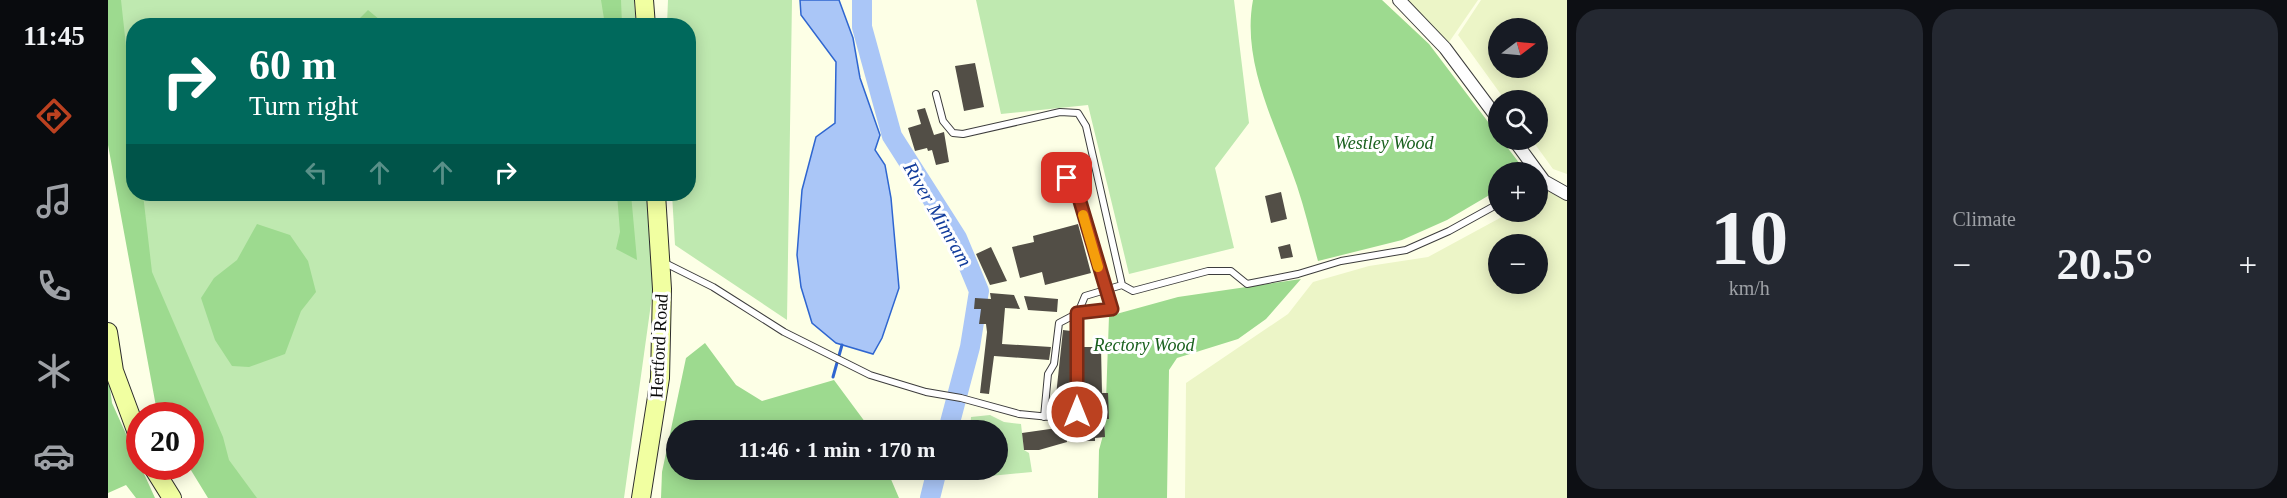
<!DOCTYPE html>
<html lang="en">
<head>
<meta charset="utf-8">
<style>
	:root { --surface:#171b24; --page:#242831; --text:#f1f3f6; --muted:#9ea1a6; --accent:#bb4120 }
	body { margin:0; font-family:"Times New Roman",serif; background:var(--page); color:var(--text); height:100vh; display:flex; flex-direction:column; font-size:22px; white-space:nowrap }
	* { box-sizing:border-box; margin:0 }
	p { font-size:20px; color:var(--muted) }
	.icon { flex:none; width:33px; height:33px; fill:none; stroke:currentColor; stroke-width:2; stroke-linecap:round; stroke-linejoin:round }
	.map { position:relative; flex:1; overflow:hidden }
	.sheet { display:flex; flex-direction:column; gap:9px; padding:9px; background:#0d0f14; width:720px }
	.sheet>* { flex:none }
	.hud { position:absolute; left:18px; top:18px; width:570px; height:183px; border-radius:24px; box-shadow:0 3px 15px #0003; background:#00695c; color:#fff; overflow:hidden }
	.needle { width:39px; rotate:74deg }
	.fabs { position:absolute; left:1380px; top:18px; display:grid; gap:12px }
	.fabs a { display:grid; place-items:center; width:60px; height:60px; border-radius:50%; background:var(--surface); box-shadow:0 3px 15px #0003; font-size:30px }
	.speed { position:absolute; left:18px; top:402px; display:flex; gap:12px; font-size:30px; font-weight:700; text-align:center }
	.speed>* { display:grid; place-content:center; width:78px; height:78px; border-radius:50%; background:var(--surface); box-shadow:0 3px 15px #0003; line-height:1 }
	.speed .limit { border:9px solid #d22; background:#fff; color:#111 }
	.pin { position:absolute; display:grid; place-items:center; width:51px; height:51px; color:#fff; margin:-26px; border-radius:12px; box-shadow:0 3px 9px #0006 }
	.me { position:absolute; width:66px; margin:-33px; rotate:0deg; stroke-linejoin:round; filter:drop-shadow(0 0 4px #0008) }
	.turn { display:flex; align-items:center; gap:21px; height:126px; padding:0 24px; font-size:27px }
	.turn .icon { width:78px; height:78px; stroke-width:2.5 }
	.turn b { display:block; font-size:42px; line-height:51px }
	.lanes { display:flex; align-items:center; height:57px; padding:0 24px; background:#0003; justify-content:center; gap:30px; direction:ltr }
	.lanes .off { opacity:.35 }
	.big { font-size:45px; font-weight:600; line-height:1.1 }
	.sheet .tile { flex:1; display:flex; flex-direction:column; justify-content:center; gap:9px; min-width:0; padding:0 21px; border-radius:24px; background:var(--page) }
	.sheet .dial { align-items:center; gap:0 }
	.dial b { font-size:78px; line-height:1 }
	.heat { display:flex; justify-content:space-between; align-items:center; font-size:33px; direction:ltr }
	.sheet .tiles { flex:1; display:grid; gap:9px; grid-template-columns:repeat(2,1fr) }
	.trip { position:absolute; left:558px; top:420px; width:342px; height:60px; border-radius:30px; background:var(--surface); box-shadow:0 3px 15px #0003; font-weight:600; line-height:60px; text-align:center }
	main { display:flex; flex:1; min-height:0 }
	.tab-bar { display:flex; flex-direction:column; width:108px; justify-content:space-around; align-items:center; background:#090b0e; color:var(--muted) }
	.tab-bar .icon { width:42px; height:42px }
	.tab-bar .on { color:var(--accent) }
	.tab-bar b { font-size:27px; color:var(--text) }
	.map>svg:first-child { display:block }
	.farmland { fill:#ecf5c7; fill-rule:evenodd }
	.green { fill:#bfe9b0 }
	.forest { fill:#9dda8f }
	.water { fill:#aac6f7; stroke:#2f66d0; stroke-width:1.5 }
	.lines { fill:none; stroke-linecap:round; stroke-linejoin:round }
	.stream { stroke:#2f66d0; stroke-width:3 }
	.river { stroke:#aac6f7; stroke-width:20 }
	.building { fill:#524e46 }
	.lane-casing { stroke:#3d3d3d; stroke-width:8 }
	.street-casing { stroke:#3d3d3d; stroke-width:14 }
	.secondary-casing { stroke:#2c2c2c; stroke-width:20 }
	.lane { stroke:#fff; stroke-width:6 }
	.street { stroke:#fff; stroke-width:12 }
	.secondary { stroke:#f1ffa1; stroke-width:18 }
	.route-casing { stroke:#7a2a15; stroke-width:15 }
	.route { stroke:#bb4120; stroke-width:10 }
	.slow { stroke:#f59e0b; stroke-width:10 }
	.labels { text-anchor:middle; dominant-baseline:central; stroke-width:6; stroke-linejoin:round; paint-order:stroke }
	.park-label { font-size:18px; font-style:italic; fill:#1a611e; stroke:#fff }
	.street-label { font-size:18px; fill:#0a0a0a; stroke:#fff }
	.water-label { font-size:20px; font-style:italic; fill:#123c9c; stroke:#fff }
</style>
</head>
<body>
<main>
<nav class="tab-bar">
<b>11:45</b>
<svg class="icon on" aria-label="directions" viewBox="0 0 24 24"><path d="M12 3l9 9-9 9-9-9zM9 14v-3h6M13 9l2 2-2 2"/></svg>
<svg class="icon" aria-label="music" viewBox="0 0 24 24"><path d="M9 18V5l10-2v13"/><circle cx="6" cy="18" r="3"/><circle cx="16" cy="16" r="3"/></svg>
<svg class="icon" aria-label="phone" viewBox="0 0 24 24"><path d="M5 4h4l2 5-3 2q2 4 5 5l2-3 5 2v4C11 20 4 13 5 4z"/></svg>
<svg class="icon" aria-label="climate" viewBox="0 0 24 24"><path d="M12 3v18M4 7l16 10M4 17L20 7"/></svg>
<svg class="icon" aria-label="car" viewBox="0 0 24 24"><path d="M5 17H2v-5l4-1 3-4h7l3 4 3 1v5h-3M9 17h6M6 11h13"/><circle cx="7" cy="17" r="2"/><circle cx="17" cy="17" r="2"/></svg>
</nav>
<div class="map">
<svg width="1459" height="498" viewBox="0 0 1459 498">
	<rect width="100%" height="100%" fill="#fdffe6"/>
	<!-- farmland -->
	<path class="farmland" d="M1291 0H1370L1337 48Z
		M1373 0H1459V174L1445 169 1424 140H1430V100H1397L1350 35ZM1390 28H1430V68H1390Z
		M1440 191 1459 198V498H1077L1078 383 1180 314 1205 282 1261 266 1320 257 1403 212H1430V197ZM1390 244H1430V284H1390Z"/>
	<!-- green -->
	<path class="green" d="M5 0H526L528 25 26 26 25 181Z
		M560 0H684L679 320 567 245 564 194H580V26L559 25Z
		M868 0H1126L1141 123 1107 168 1126 248 1021 274 980 105 893 114Z
		M27 194H539L546 282 516 498H127L110 477 42 326Z
		M882 415 896 422 913 424 916 450 921 453 924 472 872 477 865 470H890V430H862L863 417Z"/>
	<!-- forest -->
	<path class="forest" d="M0 0H13L25 110 26 194H35L44 272 115 437 121 460 149 498H100L81 467 82 416 51 415 49 412 0 145Z
		M493 0H513L514 25H497Z
		M1145 0H1274L1321 44 1418 172H1390V190L1339 220 1294 240 1210 261C1203 236 1197 210 1189 186 1169 127 1133 64 1145 0Z
		M260 10 278 25H245Z
		M509 194H523L529 260 508 249 512 232Z
		M149 224 182 235 200 261 208 292 193 311 177 354 141 367 124 366 107 340 93 298 106 278 129 260Z
		M1193 279 1158 319 1130 339 1069 358 1061 370 1059 498H990L991 450 997 428 1001 316 1070 297Z
		M597 343 628 385 654 401 726 380 763 430H568V470H779L791 498H553L554 472 578 358Z
		M0 373 4 403 47 498H28L18 485 0 493Z"/>
	<!-- water -->
	<path class="water" d="M692 0H731L745 38 752 78 772 135 767 150 777 165 783 198 791 288 774 338 765 354 728 343 704 323 693 287 689 255 694 190 708 137 727 123 728 62 693 15Z"/>
	<g class="lines">
		<!-- stream -->
		<path class="stream" d="M725 377 734 345"/>
		<!-- river -->
		<path class="river" d="M754 0V27L784 136 849 238 871 291 862 347 840 430
			M822 498 829 470"/>
	</g>
	<!-- building -->
	<path class="building" d="M867 63 876 107 856 111 847 66Z
		M817 108 826 135 836 132 841 162 828 165 824 150 820 151 819 148 807 151 800 128 813 124 809 110Z
		M1173 192 1179 219 1163 223 1157 196Z
		M970 224 983 273 937 285 934 272 912 278 904 247 926 242 925 236Z
		M1182 244 1185 257 1173 259 1170 247Z
		M883 247 899 281 882 285 868 254Z
		M882 293 906 295 912 309 897 308 894 344 943 347 941 360 886 356 881 394 872 393 879 332 878 324H871L873 309H866L867 298 883 299Z
		M916 296 950 299 949 312 920 310Z
		M955 330 963 331 964 407 947 405Z
		M975 347H993L994 393H1000L1001 419H996L997 437 987 438V441H978L977 409 974 408Z
		M949 428H958L959 442 931 450H916L914 433Z"/>
	<g class="lines">
		<defs>
			<path id="lane" d="M828 94 835 121 845 133 855 134 952 112 970 113 978 126 1014 285
				M555 262 605 287 676 332 762 375 818 392 853 398 911 414 942 417 967 415 969 412 970 313 977 296 1014 285 1025 291 1100 271H1123L1139 284 1190 274 1233 261 1298 250 1341 231 1390 204
				M936 417 940 374 946 364 951 323 970 313 1004 310 971 198 959 178"/>
			<path id="street" d="M1291 0 1337 48 1390 119
				M1406 140 1436 181 1459 194"/>
			<path id="secondary" d="M536 0 538 26
				M0 332 6 371 32 441
				M44 466 64 498
				M533 498 552 378 554 289 548 194"/>
		</defs>
		<!-- lane casing -->
		<use href="#lane" class="lane-casing"/>
		<!-- street casing -->
		<use href="#street" class="street-casing"/>
		<!-- secondary casing -->
		<use href="#secondary" class="secondary-casing"/>
		<!-- lane -->
		<use href="#lane" class="lane"/>
		<!-- street -->
		<use href="#street" class="street"/>
		<!-- secondary -->
		<use href="#secondary" class="secondary"/>
	</g>
	<g class="lines">
		<defs>
			<path id="route" d="M959 178 971 198 1004 309 969 313V412"/>
		</defs>
		<!-- route casing -->
		<use href="#route" class="route-casing"/>
		<!-- route -->
		<use href="#route" class="route"/>
		<!-- slow -->
		<path class="slow" d="M975 215 990 267"/>
	</g>
	<g class="labels">
		<!-- park labels -->
		<g class="park-label">
			<text x="1276" y="143">Westley Wood</text>
			<text x="1036" y="345">Rectory Wood</text>
		</g>
		<!-- street labels -->
		<g class="street-label">
			<text transform="translate(551 346) rotate(-87)">Hertford Road</text>
		</g>
		<!-- water labels -->
		<g class="water-label">
			<text transform="translate(830 214) rotate(60)">River Mimram</text>
		</g>
	</g>
</svg>
<div class="fabs">
<a><svg class="needle" viewBox="-14 -14 28 28"><path d="M0-13l5 13h-10z" fill="#e53935"/><path d="M0 13l5-13h-10z" fill="#9ea1a6"/></svg></a>
<a><svg class="icon" aria-label="search" viewBox="0 0 24 24"><circle cx="10" cy="10" r="6"/><path d="M15 15l6 6"/></svg></a>
<a>+</a>
<a>−</a>
</div>
<div class="speed"><div class="limit">20</div></div>
<div class="pin" style="left:959px;top:178px;background:#d93025"><svg class="icon" aria-label="arrive" viewBox="0 0 24 24"><path d="M6 21V4h12l-3 4 3 4H6"/></svg></div>
<svg class="me" style="left:969px;top:412px" viewBox="-20 -20 40 40"><circle r="17" fill="#bb4120" stroke="#fff" stroke-width="3"/><path d="M0-11L8 9 0 5-8 9z" fill="#fff"/></svg>
<div class="trip">11:46 · 1 min · 170 m</div>
<div class="hud">
<div class="turn"><svg class="icon" aria-label="right" viewBox="0 0 24 24"><path d="M7 20v-9h11M14 6l5 5-5 5"/></svg><div><b>60 m</b>Turn right</div></div>
<div class="lanes"><svg class="icon off" aria-label="left" viewBox="0 0 24 24"><path d="M17 20v-9H6M10 6l-5 5 5 5"/></svg><svg class="icon off" aria-label="ahead" viewBox="0 0 24 24"><path d="M12 20V5M6 11l6-6 6 6"/></svg><svg class="icon off" aria-label="ahead" viewBox="0 0 24 24"><path d="M12 20V5M6 11l6-6 6 6"/></svg><svg class="icon" aria-label="right" viewBox="0 0 24 24"><path d="M7 20v-9h11M14 6l5 5-5 5"/></svg></div>
</div>
</div>
<section class="sheet">
<div class="tiles">
<div class="tile dial"><b>10</b><p>km/h</p></div>
<div class="tile"><p>Climate</p>
<div class="heat"><a>−</a><b class="big">20.5°</b><a>+</a></div>
</div>
</div>
</section>
</main>
</body>
</html>
